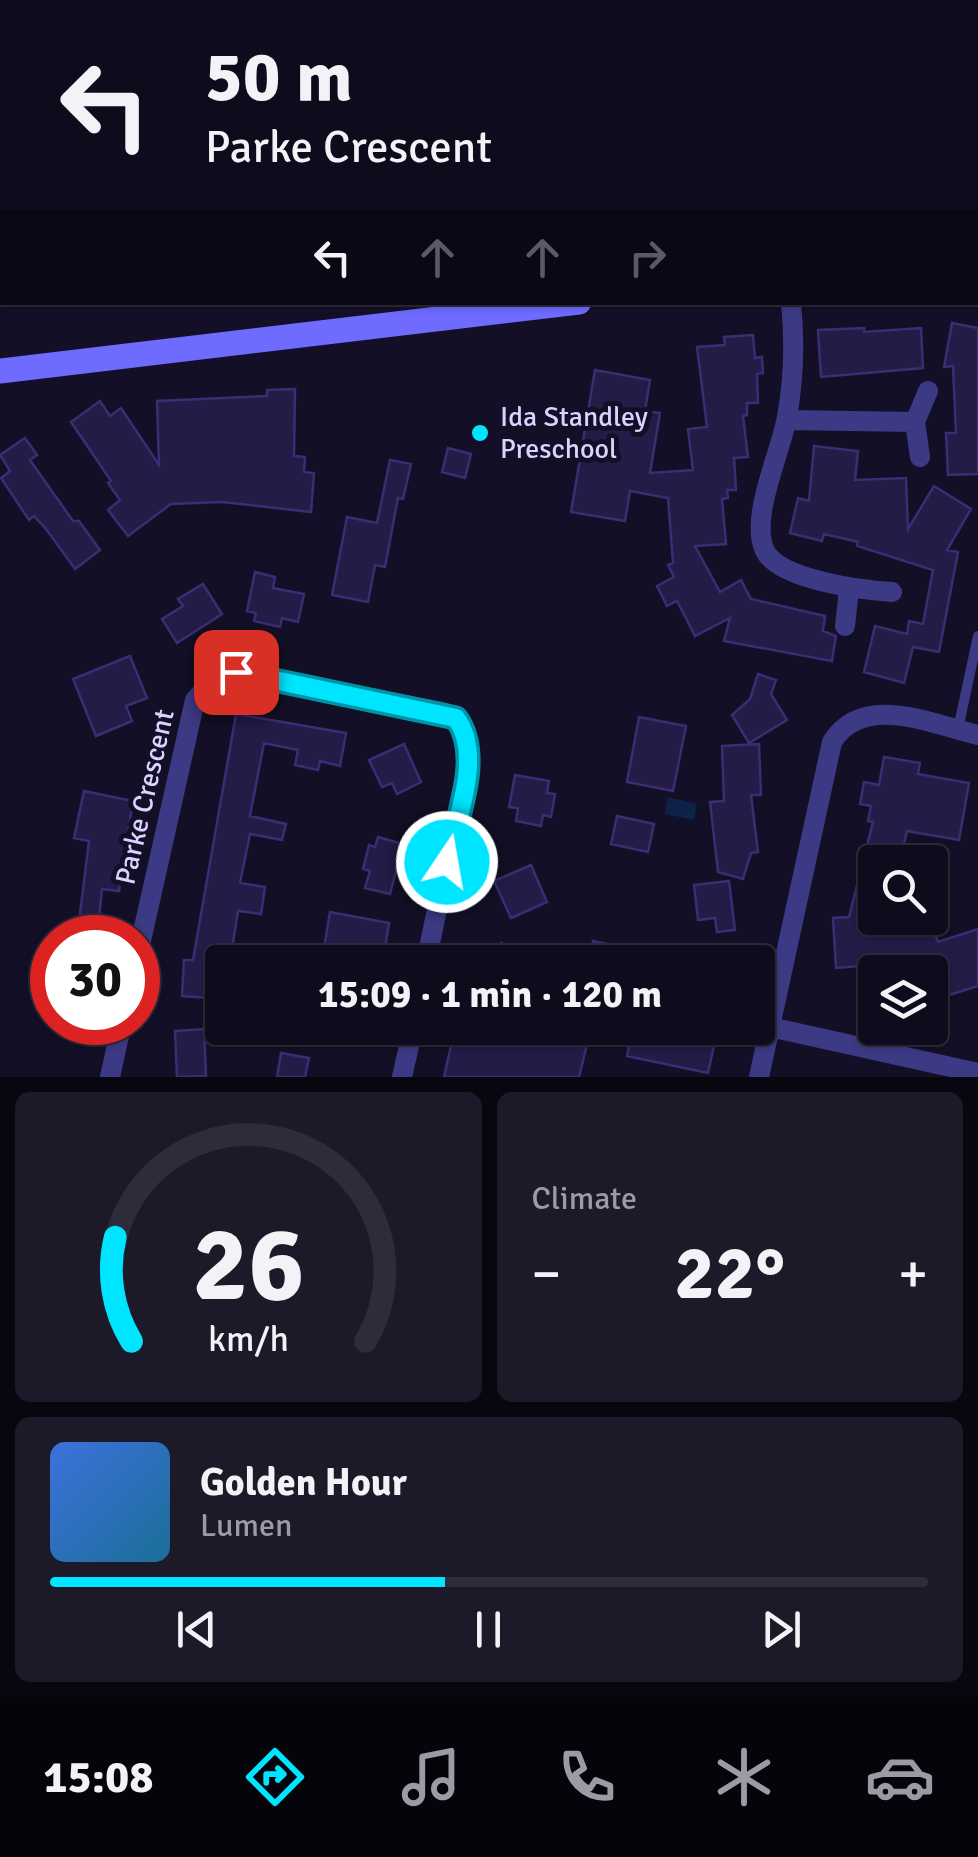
<!DOCTYPE html>
<html lang="en">
<head>
<meta charset="utf-8">
<style>
	:root { --surface:#0e0b1c; --page:#1c1929; --text:#f1f3f6; --muted:#9b9ba3; --line:#2e2b3b; --accent:#00e5ff }
	body { margin:0; font-family:Signika,sans-serif; background:var(--page); color:var(--text); height:100vh; display:flex; flex-direction:column; font-size:38px; white-space:nowrap }
	* { box-sizing:border-box; margin:0 }
	p { font-size:32px; color:var(--muted) }
	.icon { flex:none; width:55px; height:55px; fill:none; stroke:currentColor; stroke-width:2; stroke-linecap:round; stroke-linejoin:round }
	.map { position:relative; height:1077px; overflow:hidden }
	.details { display:flex; flex-direction:column; gap:15px; padding:15px; background:#08060f; flex:1 }
	.details>* { flex:none }
	.top-card { position:absolute; left:0px; top:0px; width:980px; height:305px; box-shadow:0 2px 8px #0004,0 0 0 2px var(--line); background:#0e0b1c; color:var(--text); overflow:hidden }
	.tools { position:absolute; left:858px; top:845px; display:grid; gap:20px }
	.tools a { display:grid; place-items:center; width:90px; height:90px; border-radius:10px; background:var(--surface); box-shadow:0 2px 8px #0004,0 0 0 2px var(--line); font-size:50px }
	.speed { position:absolute; left:30px; top:915px; display:flex; gap:20px; font-size:50px; font-weight:700; text-align:center }
	.speed>* { display:grid; place-content:center; width:130px; height:130px; border-radius:50%; background:var(--surface); box-shadow:0 2px 8px #0004,0 0 0 2px var(--line); line-height:1 }
	.speed .limit { border:15px solid #d22; background:#fff; color:#111 }
	.pin { position:absolute; display:grid; place-items:center; width:85px; height:85px; color:#fff; margin:-42px; border-radius:20px; box-shadow:0 5px 15px #0006 }
	.me { position:absolute; width:110px; margin:-55px; rotate:12deg; stroke-linejoin:round; filter:drop-shadow(0 0 8px #0008) }
	.turn { display:flex; align-items:center; gap:35px; height:210px; padding:0 40px; font-size:45px }
	.turn .icon { width:130px; height:130px; stroke-width:2.5 }
	.turn b { display:block; font-size:70px; line-height:85px }
	.lanes { display:flex; align-items:center; height:95px; padding:0 40px; background:#0003; justify-content:center; gap:50px; direction:ltr }
	.lanes .off { opacity:.35 }
	.big { font-size:75px; font-weight:800; line-height:1.1 }
	.details .widget { flex:1; display:flex; flex-direction:column; justify-content:center; gap:15px; min-width:0; padding:0 35px; border-radius:15px; background:var(--page) }
	.details .dial { align-items:center; gap:0 }
	.dial svg { height:260px; overflow:visible; fill:none; stroke:var(--line); stroke-width:7; stroke-linecap:round; text-anchor:middle }
	.dial text { fill:var(--text); stroke:none }
	.song { display:flex; align-items:center; gap:30px }
	.cover { width:120px; height:120px; border-radius:15px; background:linear-gradient(135deg,hsl(220 70% 55%),hsl(200 70% 35%)) }
	.played { height:10px; border-radius:5px; background:linear-gradient(90deg,var(--accent) 45%,var(--line) 45%) }
	.keys { display:flex; justify-content:space-around; direction:ltr }
	.heat { display:flex; justify-content:space-between; align-items:center; font-size:55px; direction:ltr }
	.details .tiles { flex:1; display:grid; gap:15px; grid-template-columns:1fr 1fr }
	.widget:last-child { grid-column:span 2 }
	.trip { position:absolute; left:205px; top:945px; width:570px; height:100px; border-radius:10px; background:var(--surface); box-shadow:0 2px 8px #0004,0 0 0 2px var(--line); font-weight:800; line-height:100px; text-align:center }
	.tabs { display:flex; height:160px; justify-content:space-around; align-items:center; background:#06040b; color:var(--muted) }
	.tabs .icon { width:70px; height:70px }
	.tabs .active { color:var(--accent) }
	.tabs b { font-size:45px; color:var(--text) }
	.map>svg:first-child { display:block }
	.water { fill:#0c2248 }
	.building { fill:#241b47; stroke:#3b2d73; stroke-width:2.5 }
	.lines { fill:none; stroke-linecap:round; stroke-linejoin:round }
	.lane { stroke:#3d3a85; stroke-width:10 }
	.street { stroke:#3d3a85; stroke-width:20 }
	.secondary { stroke:#6f6bff; stroke-width:25 }
	.route-casing { stroke:#0095a6; stroke-width:25 }
	.route { stroke:#00e5ff; stroke-width:18 }
	.poi-dot { fill:#00e5ff; stroke:#130f26; stroke-width:4 }
	.labels { text-anchor:middle; dominant-baseline:central; stroke-width:10; stroke-linejoin:round; paint-order:stroke }
	.poi-label { font-size:28px; fill:#d9d4ff; stroke:#130f26; text-anchor:start }
	.street-label { font-size:28px; fill:#d9d4ff; stroke:#130f26 }
</style>
</head>
<body>
<div class="map">
<svg width="978" height="1077" viewBox="0 0 978 1077">
	<rect width="100%" height="100%" fill="#130f26"/>
	<!-- water -->
	<path class="water" d="M0 0H978V181V2H2V74Z
		M668 797 697 804 694 820 664 814Z"/>
	<!-- building -->
	<path class="building" d="M952 323 978 328V474L948 475 946 433H956L953 366 944 367Z
		M864 328V332L921 328 923 368 821 377 818 330Z
		M753 335 755 358 762 357 763 373 757 374 758 403H747V415L743 416 748 457 734 458 736 490H727L728 498 722 499 726 544 695 546 720 592 741 580 751 599 825 616 823 631 836 636 832 661 724 641 730 618 695 636 677 601 667 606 657 586 674 577 668 565 673 563 668 498 630 491 625 521 571 512 595 370 650 380 645 411 660 413 650 473 693 470 688 429 707 427 697 347 725 345 724 337Z
		M295 389 294 456 305 457 304 472 314 473 311 512 222 502 171 504 128 536 108 510 120 500 108 483 111 481 71 422 100 401 110 416 121 408 159 465 157 401 267 396V390Z
		M25 438 37 455 30 460 73 521H79L100 550 75 569 46 529 34 516 29 520 1 478 10 471 0 455Z
		M814 446 858 451 855 480 906 478 908 529 934 486 971 509 947 550 958 552 939 652 913 647 904 683 864 672 875 626 907 634 909 621 923 624 933 570 857 546 858 542 824 534 822 541 790 533 798 498 809 501Z
		M448 448 471 454 465 478 442 472Z
		M390 460 411 464 403 499 398 498 385 567 375 565 368 602 332 595 347 517 377 523Z
		M255 572 275 577 273 588 304 594 298 622 282 618 280 627 254 621 256 613 247 611Z
		M203 584 222 614 177 643 162 619 183 606 178 599Z
		M130 656 147 698 126 706 132 721 96 736 73 679Z
		M758 674 776 680 771 694 787 720 749 743 732 715 750 699Z
		M236 714 346 733 340 766 320 761 318 770 295 765 298 750 264 743 250 816 286 824 282 840 250 834 240 883 265 887 261 914 238 911 230 962H222V999L182 996 184 960H193Z
		M639 717 686 726 673 791 627 782Z
		M404 744 421 782 397 794 392 783 382 787 369 760Z
		M759 744 761 795H751L758 852 751 853 743 879 718 872 710 802 724 801 722 746Z
		M884 757 920 763 918 774 969 783 959 840 907 831 900 862H875V918H929L938 942 978 929V986L930 1001V972H900L897 963 836 968 833 918 849 917 873 822 868 821 871 806 860 804 864 782 879 785Z
		M515 775 549 781 547 793 555 794 551 817 543 815 541 826 516 821 518 808 509 807Z
		M84 791 133 801 119 891 102 889 97 938H77L89 841 74 838Z
		M617 816 654 824 648 852 611 844Z
		M378 837 403 844 390 894 365 888 370 871 363 869 369 845 375 847Z
		M531 865 547 902 511 918 494 881Z
		M729 881 735 930 717 932 715 918 698 920 694 885Z
		M330 912 389 923 383 962 322 960Z
		M593 941 661 955 660 962H589Z
		M502 943 510 962H459Z
		M455 1028H591L579 1077H444Z
		M633 1028 715 1041 708 1073 627 1056Z
		M204 1029 206 1076 177 1077 175 1031Z
		M281 1053 309 1058 305 1077H277Z"/>
	<g class="lines">
		<!-- lane -->
		<path class="lane" d="M958 729 978 636"/>
		<!-- street -->
		<path class="street" d="M791 302C795 342 794 378 787 417 781 452 749 518 765 551 780 580 862 590 892 592
			M787 420 915 422
			M920 457 915 422 928 391
			M845 626 849 589
			M138 954 195 700 216 677 236 672 443 712 465 730 468 762 426 962
			M770 1027 978 1073
			M110 1077 122 1022
			M402 1077 413 1028
			M759 1077 832 742C863 692 931 724 978 735"/>
		<!-- secondary -->
		<path class="secondary" d="M671 0V2
			M0 371 579 302"/>
	</g>
	<g class="lines">
		<defs>
			<path id="route" d="M236 672 456 718C484 756 456 820 447 862"/>
		</defs>
		<!-- route casing -->
		<use href="#route" class="route-casing"/>
		<!-- route -->
		<use href="#route" class="route"/>
	</g>
	<!-- markers -->
	<circle class="poi-dot" cx="480" cy="433" r="10"/>
	<g class="labels">
		<!-- poi labels -->
		<g class="poi-label">
			<text x="500" y="417">Ida Standley<tspan x="500" dy="32">Preschool</tspan></text>
		</g>
		<!-- street labels -->
		<g class="street-label">
			<text transform="translate(145 797) rotate(-77)">Parke Crescent</text>
		</g>
	</g>
</svg>
<div class="tools">
<a><svg class="icon" aria-label="search" viewBox="0 0 24 24"><circle cx="10" cy="10" r="6"/><path d="M15 15l6 6"/></svg></a>
<a><svg class="icon" aria-label="layers" viewBox="0 0 24 24"><path d="M12 4l9 5-9 5-9-5zM3 14l9 5 9-5"/></svg></a>
</div>
<div class="speed"><div class="limit">30</div></div>
<div class="pin" style="left:236px;top:672px;background:#d93025"><svg class="icon" aria-label="arrive" viewBox="0 0 24 24"><path d="M6 21V4h12l-3 4 3 4H6"/></svg></div>
<svg class="me" style="left:447px;top:862px" viewBox="-20 -20 40 40"><circle r="17" fill="#00e5ff" stroke="#fff" stroke-width="3"/><path d="M0-11L8 9 0 5-8 9z" fill="#fff"/></svg>
<div class="trip">15:09 · 1 min · 120 m</div>
<div class="top-card">
<div class="turn"><svg class="icon" aria-label="left" viewBox="0 0 24 24"><path d="M17 20v-9H6M10 6l-5 5 5 5"/></svg><div><b>50 m</b>Parke Crescent</div></div>
<div class="lanes"><svg class="icon" aria-label="left" viewBox="0 0 24 24"><path d="M17 20v-9H6M10 6l-5 5 5 5"/></svg><svg class="icon off" aria-label="ahead" viewBox="0 0 24 24"><path d="M12 20V5M6 11l6-6 6 6"/></svg><svg class="icon off" aria-label="ahead" viewBox="0 0 24 24"><path d="M12 20V5M6 11l6-6 6 6"/></svg><svg class="icon off" aria-label="right" viewBox="0 0 24 24"><path d="M7 20v-9h11M14 6l5 5-5 5"/></svg></div>
</div>
</div>
<section class="details">
<div class="tiles">
<div class="widget dial"><svg viewBox="0 0 100 80">
<path d="M14 69A42 42 0 1 1 86 69"/>
<path d="M14 69A42 42 0 0 1 9 37" stroke="#00e5ff"/>
<text x="50" y="56" font-size="32" font-weight="700">26</text>
<text x="50" y="72" font-size="11">km/h</text>
</svg></div>
<div class="widget"><p>Climate</p>
<div class="heat"><a>−</a><b class="big">22°</b><a>+</a></div>
</div>
<div class="widget">
<div class="song"><i class="cover"></i><div><b>Golden Hour</b><p>Lumen</p></div></div>
<div class="played"></div>
<div class="keys"><svg class="icon" aria-label="previous" viewBox="0 0 24 24"><path d="M18 5L8 12l10 7zM5 5v14"/></svg><svg class="icon" aria-label="pause" viewBox="0 0 24 24"><path d="M8 5v14M16 5v14"/></svg><svg class="icon" aria-label="next" viewBox="0 0 24 24"><path d="M6 5l10 7-10 7zM19 5v14"/></svg></div>
</div>
</div>
</section>
<nav class="tabs">
<b>15:08</b>
<svg class="icon active" aria-label="directions" viewBox="0 0 24 24"><path d="M12 3l9 9-9 9-9-9zM9 14v-3h6M13 9l2 2-2 2"/></svg>
<svg class="icon" aria-label="music" viewBox="0 0 24 24"><path d="M9 18V5l10-2v13"/><circle cx="6" cy="18" r="3"/><circle cx="16" cy="16" r="3"/></svg>
<svg class="icon" aria-label="phone" viewBox="0 0 24 24"><path d="M5 4h4l2 5-3 2q2 4 5 5l2-3 5 2v4C11 20 4 13 5 4z"/></svg>
<svg class="icon" aria-label="climate" viewBox="0 0 24 24"><path d="M12 3v18M4 7l16 10M4 17L20 7"/></svg>
<svg class="icon" aria-label="car" viewBox="0 0 24 24"><path d="M5 17H2v-5l4-1 3-4h7l3 4 3 1v5h-3M9 17h6M6 11h13"/><circle cx="7" cy="17" r="2"/><circle cx="17" cy="17" r="2"/></svg>
</nav>
</body>
</html>
